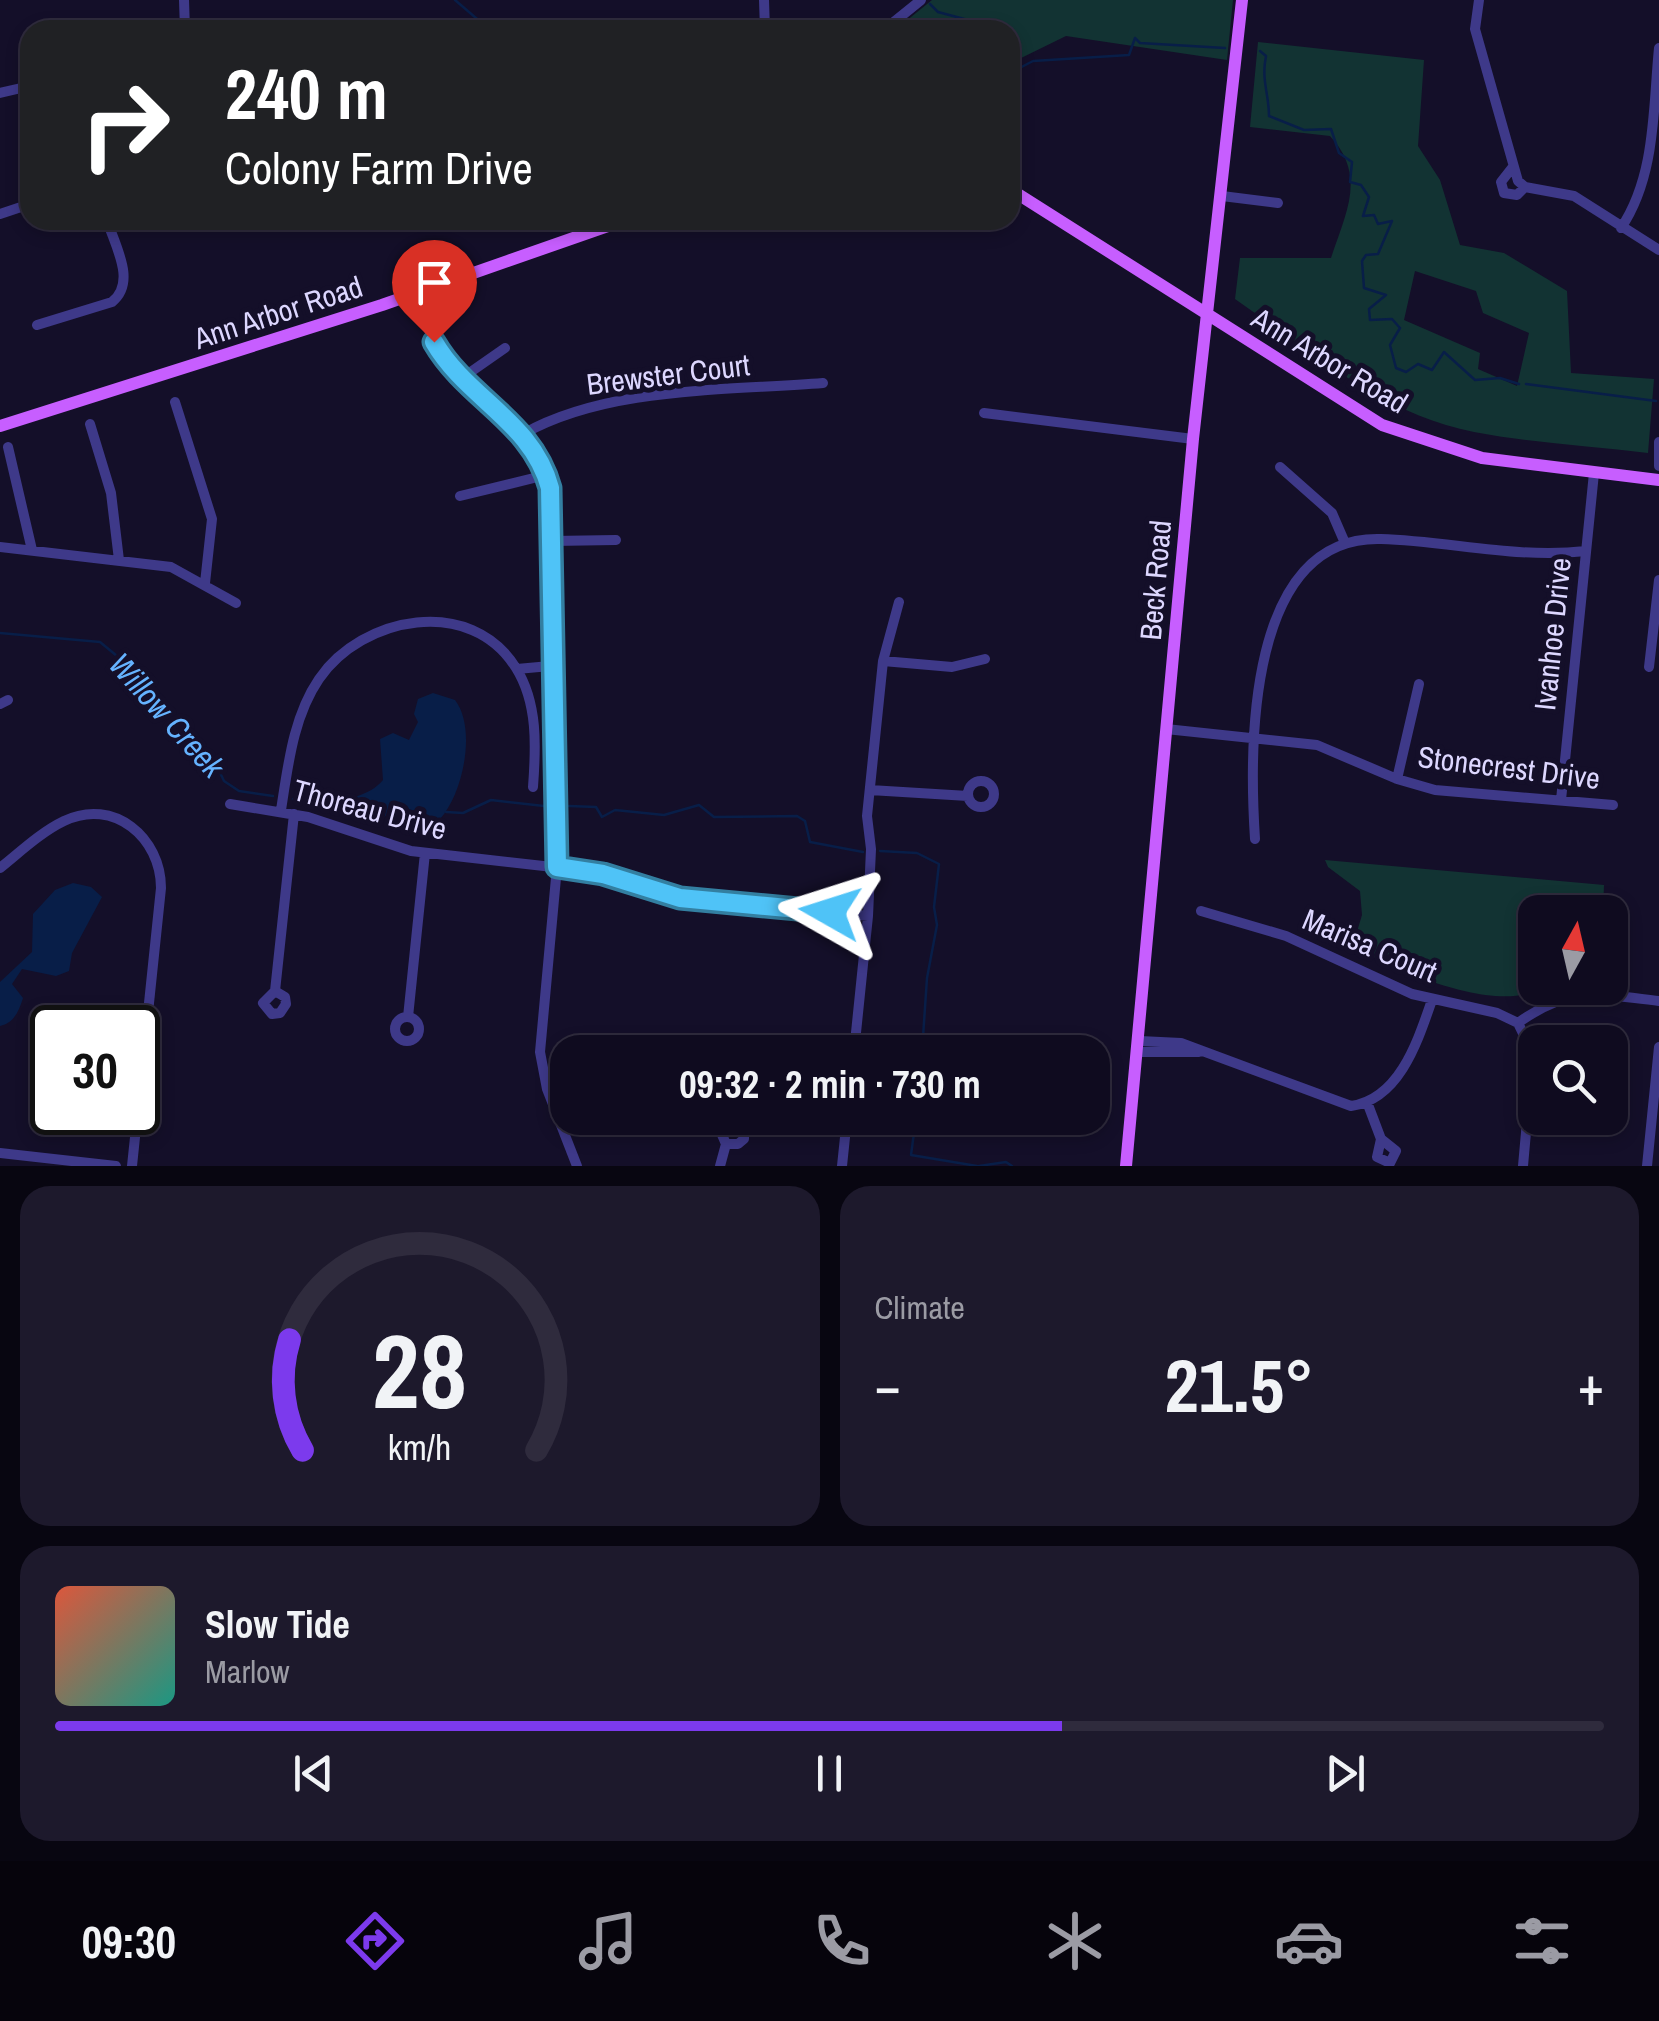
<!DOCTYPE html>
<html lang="en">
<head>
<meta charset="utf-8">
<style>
	:root { --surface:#0f0b1f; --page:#1d192c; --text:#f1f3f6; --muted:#9b9ba4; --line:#2f2b3d; --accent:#7c3aed }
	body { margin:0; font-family:"Archivo Narrow",sans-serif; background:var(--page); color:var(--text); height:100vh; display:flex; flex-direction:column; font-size:38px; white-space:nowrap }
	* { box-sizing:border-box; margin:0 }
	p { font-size:32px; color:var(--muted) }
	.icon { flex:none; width:55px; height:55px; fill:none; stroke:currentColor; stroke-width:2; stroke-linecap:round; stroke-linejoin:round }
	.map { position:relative; height:1166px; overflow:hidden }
	.side { display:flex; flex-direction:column; gap:20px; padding:20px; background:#080611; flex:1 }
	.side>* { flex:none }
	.top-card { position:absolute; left:20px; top:20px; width:1000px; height:210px; border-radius:30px; box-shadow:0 5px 15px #0003,0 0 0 2px var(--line); background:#202124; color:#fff; overflow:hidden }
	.needle { width:65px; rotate:8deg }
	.fabs { position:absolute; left:1518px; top:895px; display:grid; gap:20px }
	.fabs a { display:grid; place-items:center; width:110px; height:110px; border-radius:20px; background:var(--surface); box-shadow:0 5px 15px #0003,0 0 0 2px var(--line); font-size:50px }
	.speed { position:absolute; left:30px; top:1005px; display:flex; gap:20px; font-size:50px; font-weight:700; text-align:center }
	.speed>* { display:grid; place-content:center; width:130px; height:130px; border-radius:50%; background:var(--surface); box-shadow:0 5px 15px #0003,0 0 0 2px var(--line); line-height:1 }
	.speed .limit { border:5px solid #111; border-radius:15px; background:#fff; color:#111 }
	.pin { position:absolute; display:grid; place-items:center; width:85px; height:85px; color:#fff; margin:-102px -42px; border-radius:50% 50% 50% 0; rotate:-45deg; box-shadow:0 0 10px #0007 }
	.pin .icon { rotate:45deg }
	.me { position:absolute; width:110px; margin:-55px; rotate:276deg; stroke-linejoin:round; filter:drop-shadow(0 0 8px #0008) }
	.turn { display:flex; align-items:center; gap:35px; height:210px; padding:0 40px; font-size:45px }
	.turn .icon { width:130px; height:130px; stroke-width:2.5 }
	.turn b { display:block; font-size:70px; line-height:85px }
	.big { font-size:75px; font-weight:700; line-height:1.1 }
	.side .card { flex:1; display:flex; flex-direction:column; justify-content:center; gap:15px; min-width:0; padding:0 35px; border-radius:30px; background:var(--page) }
	.side .dial { align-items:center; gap:0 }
	.dial svg { height:260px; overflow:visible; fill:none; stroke:var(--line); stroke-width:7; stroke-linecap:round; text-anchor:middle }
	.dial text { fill:var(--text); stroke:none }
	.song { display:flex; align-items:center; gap:30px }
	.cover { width:120px; height:120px; border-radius:15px; background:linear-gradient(135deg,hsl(10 70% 55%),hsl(170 70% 35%)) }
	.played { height:10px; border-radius:5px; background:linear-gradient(90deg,var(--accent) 65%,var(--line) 65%) }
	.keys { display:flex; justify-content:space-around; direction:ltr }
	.heat { display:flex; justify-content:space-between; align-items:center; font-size:55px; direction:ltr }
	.side .tiles { flex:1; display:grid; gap:20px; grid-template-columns:1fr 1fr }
	.card:last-child { grid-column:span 2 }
	.trip { position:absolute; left:550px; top:1035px; width:560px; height:100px; border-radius:30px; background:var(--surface); box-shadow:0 5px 15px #0003,0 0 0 2px var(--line); font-weight:700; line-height:100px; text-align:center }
	.menu { display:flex; height:160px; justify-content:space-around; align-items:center; background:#06040c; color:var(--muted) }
	.menu .icon { width:70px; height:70px }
	.menu .current { color:var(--accent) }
	.menu b { font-size:45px; color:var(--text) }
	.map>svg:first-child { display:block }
	.green { fill:#123333; fill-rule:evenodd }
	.water { fill:#081e48 }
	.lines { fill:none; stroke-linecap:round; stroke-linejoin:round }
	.stream { stroke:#081e48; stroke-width:2.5 }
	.minor { stroke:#3e3989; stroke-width:10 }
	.major { stroke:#c75eff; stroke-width:12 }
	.route-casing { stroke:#337fa1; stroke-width:25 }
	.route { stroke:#4fc3f7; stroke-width:18 }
	.labels { text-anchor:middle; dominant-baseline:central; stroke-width:10; stroke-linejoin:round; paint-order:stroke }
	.street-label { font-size:30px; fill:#ddd7ff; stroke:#140f29 }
	.water-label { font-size:32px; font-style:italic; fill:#65b3ff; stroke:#140f29 }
</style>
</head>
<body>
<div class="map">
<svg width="1659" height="1166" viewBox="0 0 1659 1166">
	<rect width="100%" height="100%" fill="#140f29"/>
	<!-- green -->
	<path class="green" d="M932 0H1233L1227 60 1066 36 1015 61 1010 99V30H895Z
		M1258 42 1424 60 1418 146 1440 180 1460 245 1504 253 1567 291 1571 373 1654 379 1648 453C1591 446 1531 443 1474 432 1384 415 1308 350 1235 299L1240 258H1331C1346 212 1367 176 1330 136L1250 127ZM1415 271 1476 291 1483 313 1529 333 1517 386 1478 369 1480 353 1404 320Z
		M1325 860 1604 885 1603 912H1535V988H1540C1499 1015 1391 970 1353 945L1362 915 1360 891 1328 867Z"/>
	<!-- water -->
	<path class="water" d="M433 693 455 700C477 728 463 794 440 819L402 807 382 818 330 809C347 796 369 797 383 780L380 739 393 733 409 740 418 722 414 714 418 699Z
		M73 883 91 887 102 897 72 953 69 971 56 976 22 969 12 984 23 998C19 1011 14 1023 0 1026V982L32 952 33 914 55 890Z"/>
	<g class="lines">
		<!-- stream -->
		<path class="stream" d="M455 0 490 30
			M930 4 938 12 968 20 973 30
			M1260 51 1266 56C1261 80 1269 94 1269 116L1304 130 1331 129 1339 153 1352 162 1350 182 1361 185 1369 197 1363 216 1374 215 1378 224 1392 221 1378 254 1366 255 1362 261 1364 288 1386 295 1369 309 1370 320 1392 319 1400 328 1390 345 1396 368 1406 372 1418 364 1432 370 1444 352 1475 380 1500 378 1519 384
			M1010 73 1033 61 1129 55 1135 38 1140 43 1225 48
			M1526 384 1656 401
			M0 633 100 642 140 675 215 762 224 781 239 791 273 796
			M293 799 330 809
			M569 806 596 807 602 817 615 810 664 815 699 805 714 817 797 816 805 821 810 842 863 852
			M446 812 463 813 491 800 544 806
			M880 851 917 853 939 864 934 907 937 925 927 978 922 1052
			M916 1118 911 1155 977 1166
			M979 1166 1006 1162 1012 1166"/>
		<!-- minor -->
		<path class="minor" d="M184 0 185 30
			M764 0 765 30
			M1479 0 1475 29 1518 181 1525 187 1574 196 1659 250
			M884 30 921 0
			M0 93 30 86
			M1512 168 1501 182 1504 193 1517 195 1525 187
			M1222 196 1278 203
			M0 214 30 204
			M1621 228C1656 176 1653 108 1659 48
			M415 293C424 324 437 351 459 375 495 413 535 434 549 488L557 867 540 1052 547 1089 577 1166
			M37 325 112 302C137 282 115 246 107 220
			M462 378 505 348
			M175 402 212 519 205 583
			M984 413 1193 439
			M90 424 111 493 119 560
			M523 434C608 386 727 391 823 383
			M1659 442V466
			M8 447 32 550
			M1280 467 1332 513 1345 543
			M460 496 546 475
			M552 541 616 540
			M0 547 171 567 236 603
			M883 661 952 667 985 659
			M1649 667 1659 580
			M517 669 550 666
			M0 704 8 700
			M1166 729 1317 745 1397 779 1435 790 1613 805
			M1397 779 1419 684
			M968 794a13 13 0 1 1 26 0a13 13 0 1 1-26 0Z
			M870 790 968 796
			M1561 800 1594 473
			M230 804 308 817 411 851 588 871 680 898 868 916
			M281 810C288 766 293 717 319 679 362 616 471 595 516 668 538 703 536 747 533 787
			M1255 839C1249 747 1247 535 1381 539 1450 541 1516 559 1586 551
			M0 868C20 852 41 832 64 821 114 797 161 838 161 888L132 1166
			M1201 911 1286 936 1412 994 1497 1013 1518 1023 1533 1054 1523 1166
			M275 991 285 997 286 1004 280 1013 272 1014 263 1003 275 991 294 814
			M408 1017 425 853
			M395 1029a12 12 0 1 1 24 0a12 12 0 1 1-24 0Z
			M1518 1023C1569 986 1599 994 1659 1001
			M1140 1041 1181 1043 1351 1106C1400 1099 1418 1040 1432 1000
			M854 1052 868 916 871 849 867 816 883 661 899 602
			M1139 1052H1199
			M1367 1102 1381 1139 1377 1157 1390 1163 1396 1151 1381 1139
			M0 1153 116 1166
			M720 1166 726 1144 720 1130 725 1123 737 1121 744 1126V1139L738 1144H726
			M842 1166 847 1118
			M1647 1166 1659 1047"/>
		<!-- major -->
		<path class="major" d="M1010 189 1382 425 1482 458 1659 480
			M0 426 382 305 625 220
			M1126 1166 1193 439 1242 0"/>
	</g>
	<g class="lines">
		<defs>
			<path id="route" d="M434 342C467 399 532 421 550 488L557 867 603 874 680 898 830 912"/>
		</defs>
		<!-- route casing -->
		<use href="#route" class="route-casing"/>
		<!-- route -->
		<use href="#route" class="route"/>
	</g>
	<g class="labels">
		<!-- street labels -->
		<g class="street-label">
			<text transform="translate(278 312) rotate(-18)">Ann Arbor Road</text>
			<text transform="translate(1330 360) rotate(31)">Ann Arbor Road</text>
			<text transform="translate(668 374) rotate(-7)">Brewster Court</text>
			<text transform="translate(1155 580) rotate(-85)">Beck Road</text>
			<text transform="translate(1552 634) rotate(-84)">Ivanhoe Drive</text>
			<text transform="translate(1509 767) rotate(7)">Stonecrest Drive</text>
			<text transform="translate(370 809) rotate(15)">Thoreau Drive</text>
			<text transform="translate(1370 945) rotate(23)">Marisa Court</text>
		</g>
		<!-- water labels -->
		<g class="water-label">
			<text transform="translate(167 715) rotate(48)">Willow Creek</text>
		</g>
	</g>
</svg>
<div class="fabs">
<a><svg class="needle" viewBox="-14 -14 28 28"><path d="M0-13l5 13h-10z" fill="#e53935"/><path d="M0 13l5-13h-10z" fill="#9b9ba4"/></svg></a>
<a><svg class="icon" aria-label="search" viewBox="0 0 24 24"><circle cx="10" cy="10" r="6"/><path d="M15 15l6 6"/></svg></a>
</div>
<div class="speed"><div class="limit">30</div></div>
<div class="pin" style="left:434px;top:342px;background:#d93025"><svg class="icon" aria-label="arrive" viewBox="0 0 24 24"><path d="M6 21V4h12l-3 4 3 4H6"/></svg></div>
<svg class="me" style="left:830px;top:912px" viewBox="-20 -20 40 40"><path d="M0-17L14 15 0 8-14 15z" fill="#4fc3f7" stroke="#fff" stroke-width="4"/></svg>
<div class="trip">09:32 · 2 min · 730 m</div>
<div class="top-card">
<div class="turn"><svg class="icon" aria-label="right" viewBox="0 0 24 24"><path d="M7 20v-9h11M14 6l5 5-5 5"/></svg><div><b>240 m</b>Colony Farm Drive</div></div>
</div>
</div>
<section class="side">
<div class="tiles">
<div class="card dial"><svg viewBox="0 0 100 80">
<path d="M14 69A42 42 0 1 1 86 69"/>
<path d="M14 69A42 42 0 0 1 10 35" stroke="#7c3aed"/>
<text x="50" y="56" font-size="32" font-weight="700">28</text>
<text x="50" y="72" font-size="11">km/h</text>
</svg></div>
<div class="card"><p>Climate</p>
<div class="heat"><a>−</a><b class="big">21.5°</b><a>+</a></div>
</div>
<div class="card">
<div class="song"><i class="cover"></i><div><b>Slow Tide</b><p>Marlow</p></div></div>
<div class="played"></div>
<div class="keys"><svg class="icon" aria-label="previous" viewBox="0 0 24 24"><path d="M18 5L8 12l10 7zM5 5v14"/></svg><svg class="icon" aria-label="pause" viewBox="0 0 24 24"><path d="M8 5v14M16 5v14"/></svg><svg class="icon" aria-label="next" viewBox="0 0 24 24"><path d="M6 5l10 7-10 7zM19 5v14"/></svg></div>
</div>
</div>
</section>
<nav class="menu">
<b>09:30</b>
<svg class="icon current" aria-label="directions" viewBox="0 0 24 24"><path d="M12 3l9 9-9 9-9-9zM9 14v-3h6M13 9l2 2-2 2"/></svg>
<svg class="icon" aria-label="music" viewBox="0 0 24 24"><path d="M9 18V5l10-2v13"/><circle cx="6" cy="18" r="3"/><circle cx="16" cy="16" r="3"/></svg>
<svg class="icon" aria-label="phone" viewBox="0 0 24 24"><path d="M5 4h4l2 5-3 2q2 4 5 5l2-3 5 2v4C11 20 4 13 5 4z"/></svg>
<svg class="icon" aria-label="climate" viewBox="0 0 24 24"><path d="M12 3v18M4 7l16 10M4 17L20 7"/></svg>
<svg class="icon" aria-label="car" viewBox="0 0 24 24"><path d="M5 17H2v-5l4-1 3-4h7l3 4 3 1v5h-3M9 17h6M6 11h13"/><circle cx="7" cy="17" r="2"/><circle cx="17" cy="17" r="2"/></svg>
<svg class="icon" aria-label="filters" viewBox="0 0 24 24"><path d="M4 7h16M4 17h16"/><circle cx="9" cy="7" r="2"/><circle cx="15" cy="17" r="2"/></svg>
</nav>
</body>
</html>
